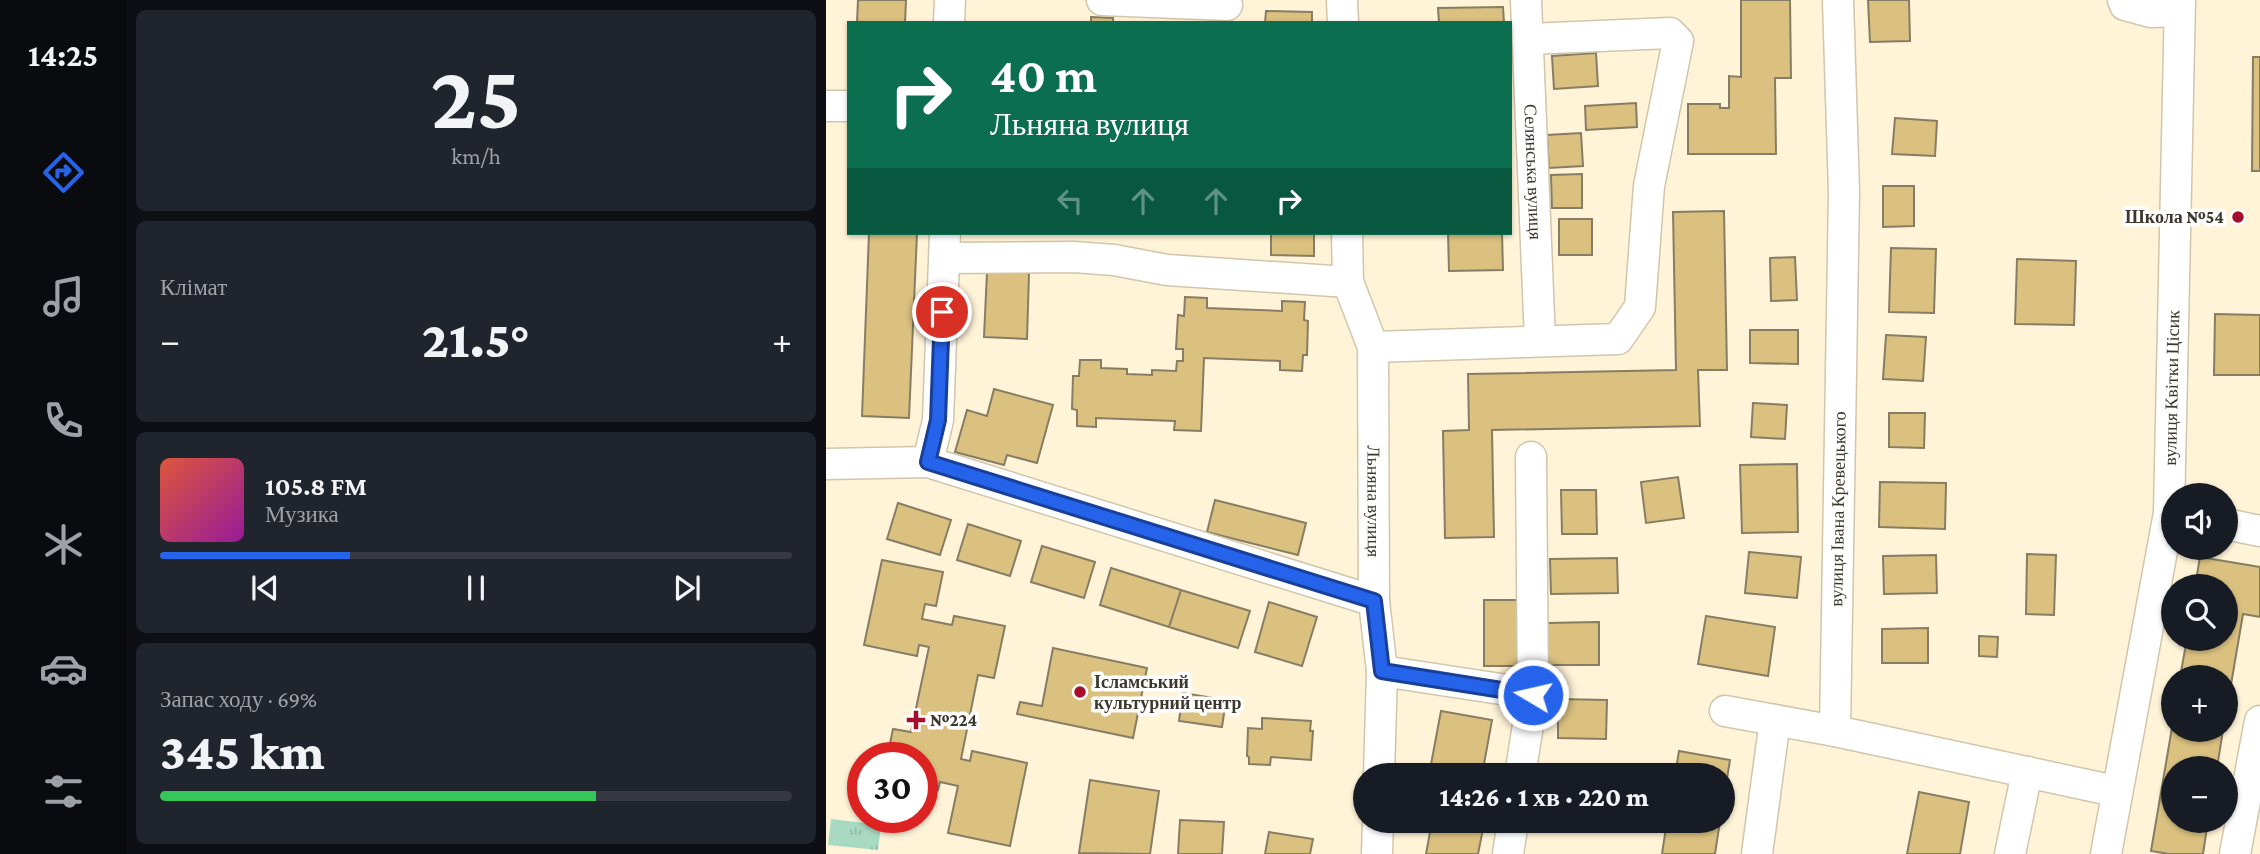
<!DOCTYPE html>
<html lang="uk">
<head>
<meta charset="utf-8">
<style>
	:root { --surface:#171b24; --page:#20242c; --text:#f1f3f6; --muted:#9ea1a6; --line:#363941; --accent:#2563eb }
	body { margin:0; font-family:"Crimson Pro",serif; background:var(--page); color:var(--text); height:100vh; display:flex; flex-direction:column; font-size:26px; white-space:nowrap }
	* { box-sizing:border-box; margin:0 }
	p { font-size:23px; color:var(--muted) }
	.icon { flex:none; width:38px; height:38px; fill:none; stroke:currentColor; stroke-width:2; stroke-linecap:round; stroke-linejoin:round }
	.map { position:relative; flex:1; overflow:hidden }
	.panel { display:flex; flex-direction:column; gap:10px; padding:10px; background:#0d0f14; width:700px }
	.panel>* { flex:none }
	.banner { position:absolute; left:21px; top:21px; width:665px; height:214px; border-radius:0px; box-shadow:0 2px 5px #0004; background:#0b6e4f; color:#fff; overflow:hidden }
	.controls { position:absolute; left:1335px; top:483px; display:grid; gap:14px }
	.controls a { display:grid; place-items:center; width:77px; height:77px; border-radius:50%; background:var(--surface); box-shadow:0 2px 5px #0004; font-size:35px }
	.speed { position:absolute; left:21px; top:742px; display:flex; gap:14px; font-size:35px; font-weight:700; text-align:center }
	.speed>* { display:grid; place-content:center; width:91px; height:91px; border-radius:50%; background:var(--surface); box-shadow:0 2px 5px #0004; line-height:1 }
	.speed .limit { border:10px solid #d22; background:#fff; color:#111 }
	.pin { position:absolute; display:grid; place-items:center; width:60px; height:60px; color:#fff; margin:-30px; border:4px solid #fff; border-radius:50%; box-shadow:0 2px 7px #0007 }
	.me { position:absolute; width:77px; margin:-38px; rotate:279deg; stroke-linejoin:round; filter:drop-shadow(0 0 5px #0008) }
	.turn { display:flex; align-items:center; gap:24px; height:147px; padding:0 28px; font-size:32px }
	.turn .icon { width:91px; height:91px; stroke-width:2.5 }
	.turn b { display:block; font-size:49px; line-height:60px }
	.lanes { display:flex; align-items:center; height:66px; padding:0 28px; background:#0003; justify-content:center; gap:35px; direction:ltr }
	.lanes .off { opacity:.35 }
	.big { font-size:52px; font-weight:800; line-height:1.1 }
	.panel .widget { flex:1; display:flex; flex-direction:column; justify-content:center; gap:10px; min-width:0; padding:0 24px; border-radius:10px; background:var(--page) }
	.panel .dial { align-items:center; gap:0 }
	.dial b { font-size:91px; line-height:1 }
	.song { display:flex; align-items:center; gap:21px }
	.cover { width:84px; height:84px; border-radius:10px; background:linear-gradient(135deg,hsl(10 70% 55%),hsl(300 70% 35%)) }
	.played { height:7px; border-radius:4px; background:linear-gradient(90deg,var(--accent) 30%,var(--line) 30%) }
	.keys { display:flex; justify-content:space-around; direction:ltr }
	.heat { display:flex; justify-content:space-between; align-items:center; font-size:38px; direction:ltr }
	.charge { height:10px; border-radius:5px; background:linear-gradient(90deg,#34c759 69%,var(--line) 0) }
	.trip { position:absolute; left:527px; top:763px; width:382px; height:70px; border-radius:35px; background:var(--surface); box-shadow:0 2px 5px #0004; font-weight:800; line-height:70px; text-align:center }
	main { display:flex; flex:1; min-height:0 }
	.tabs { display:flex; flex-direction:column; width:126px; justify-content:space-around; align-items:center; background:#090b0e; color:var(--muted) }
	.tabs .icon { width:49px; height:49px }
	.tabs .on { color:var(--accent) }
	.tabs b { font-size:32px; color:var(--text) }
	.map>svg:first-child { display:block }
	.park { fill:url(#park-tufts) }
	.building { fill:#dbc180; stroke:#877d64; stroke-width:2 }
	.lines { fill:none; stroke-linecap:round; stroke-linejoin:round }
	.minor-casing { stroke:#d1c6ab; stroke-width:33 }
	.minor { stroke:#fff; stroke-width:30 }
	.route-casing { stroke:#184099; stroke-width:18 }
	.route { stroke:#2563eb; stroke-width:12 }
	.poi-dot { fill:#a60d2a; stroke:#fff; stroke-width:2.5 }
	.labels { text-anchor:middle; dominant-baseline:central; stroke-width:7; stroke-linejoin:round; paint-order:stroke }
	.street-label { font-size:18px; fill:#3d382d; stroke:#fff }
	.poi-label { font-size:18px; font-weight:bold; fill:#3d382d; stroke:#fff; text-anchor:start }
</style>
</head>
<body>
<main>
<nav class="tabs">
<b>14:25</b>
<svg class="icon on" aria-label="directions" viewBox="0 0 24 24"><path d="M12 3l9 9-9 9-9-9zM9 14v-3h6M13 9l2 2-2 2"/></svg>
<svg class="icon" aria-label="music" viewBox="0 0 24 24"><path d="M9 18V5l10-2v13"/><circle cx="6" cy="18" r="3"/><circle cx="16" cy="16" r="3"/></svg>
<svg class="icon" aria-label="phone" viewBox="0 0 24 24"><path d="M5 4h4l2 5-3 2q2 4 5 5l2-3 5 2v4C11 20 4 13 5 4z"/></svg>
<svg class="icon" aria-label="climate" viewBox="0 0 24 24"><path d="M12 3v18M4 7l16 10M4 17L20 7"/></svg>
<svg class="icon" aria-label="car" viewBox="0 0 24 24"><path d="M5 17H2v-5l4-1 3-4h7l3 4 3 1v5h-3M9 17h6M6 11h13"/><circle cx="7" cy="17" r="2"/><circle cx="17" cy="17" r="2"/></svg>
<svg class="icon" aria-label="filters" viewBox="0 0 24 24"><path d="M4 7h16M4 17h16"/><circle cx="9" cy="7" r="2"/><circle cx="15" cy="17" r="2"/></svg>
</nav>
<section class="panel">
<div class="widget dial"><b>25</b><p>km/h</p></div>
<div class="widget"><p>Клімат</p>
<div class="heat"><a>−</a><b class="big">21.5°</b><a>+</a></div>
</div>
<div class="widget">
<div class="song"><i class="cover"></i><div><b>105.8 FM</b><p>Музика</p></div></div>
<div class="played"></div>
<div class="keys"><svg class="icon" aria-label="previous" viewBox="0 0 24 24"><path d="M18 5L8 12l10 7zM5 5v14"/></svg><svg class="icon" aria-label="pause" viewBox="0 0 24 24"><path d="M8 5v14M16 5v14"/></svg><svg class="icon" aria-label="next" viewBox="0 0 24 24"><path d="M6 5l10 7-10 7zM19 5v14"/></svg></div>
</div>
<div class="widget"><p>Запас ходу · 69%</p><b class="big">345 km</b><div class="charge"></div></div>
</section>
<div class="map">
<svg width="1434" height="854" viewBox="0 0 1434 854">
	<defs>
		<pattern id="park-tufts" width="24" height="20" patternUnits="userSpaceOnUse" patternTransform="scale(1.75)"><rect width="24" height="20" fill="#a8d9c2"/><path d="M3 7l-1-3M5 7V3M7 7l1-3M15 17l-1-3M17 17v-4M19 17l1-3" fill="none" stroke="#92bba7"/></pattern>
	</defs>
	<rect width="100%" height="100%" fill="#fff3d8"/>
	<!-- park -->
	<path class="park" d="M5 819 55 825 52 850 2 845Z"/>
	<!-- building -->
	<path class="building" d="M32 0H80L79 23H31Z
		M915 0H964L965 78H949L950 154H862V104H894V108H903V76L915 77Z
		M1042 0H1083L1084 41 1044 42Z
		M677 7 678 23H613L612 8Z
		M440 11 486 12V23H439Z
		M265 17 287 18V23H265Z
		M770 53 772 86 728 89 726 56Z
		M1427 57H1434V171H1426Z
		M810 103 811 127 760 130 759 106Z
		M1069 118 1111 121 1109 156 1066 154Z
		M755 133 757 166 723 168 721 135Z
		M756 174V208H726L725 175Z
		M1057 186H1088V226L1057 227Z
		M898 211 901 370H872L874 426 666 430 668 537 619 538 617 431 643 430 642 374 850 370 847 212Z
		M733 219H766V255H733Z
		M43 233H91L83 418 36 416Z
		M445 233H488V256L445 255Z
		M622 233H676L677 270 623 271Z
		M1065 248 1110 249 1108 313 1063 312Z
		M969 257 971 300 945 301 944 258Z
		M1191 259 1250 261 1248 325 1189 324Z
		M161 272 203 273 201 339 158 337Z
		M359 297 381 298V308L456 311V301L479 302 478 320 482 321 481 355H477L476 371 454 370V361L378 358 375 431 348 430 349 421 270 418V427L251 426V410L246 409 247 376H253L254 360H275V368L301 369V374L326 375V370L350 371 351 361H357V349H350L352 315 358 316Z
		M1389 314 1434 315V375H1388Z
		M924 330H972V364L924 363Z
		M1060 335 1100 337 1097 381 1057 379Z
		M168 389 227 405 211 463 181 455 178 465 129 452 141 410 161 416Z
		M927 403 961 405 959 439 925 437Z
		M1063 413H1099L1098 448 1063 447Z
		M971 464 972 532 916 533 914 465Z
		M852 477 858 518 820 523 815 482Z
		M1054 482 1120 483 1119 529 1053 527Z
		M735 490H770L771 534H736Z
		M389 500 480 523 472 555 381 532Z
		M72 503 125 520 114 555 61 539Z
		M142 524 195 541 184 576 131 560Z
		M216 546 269 562 258 598 205 582Z
		M923 552 975 557 971 598 919 593Z
		M1201 554 1230 555 1228 615 1200 614Z
		M1110 555 1111 593 1058 594 1057 556Z
		M1374 557 1434 567V617L1417 614 1400 714V677H1354L1361 639H1400V586H1369Z
		M791 558 792 593 725 594 724 559Z
		M56 560 117 572 110 606 99 604 96 619 126 625 128 616 179 626 168 678 152 675 135 759 144 761 146 751 201 763 184 846 122 833 132 786 114 782 112 790 96 787V758H61L67 729 85 732 103 647 93 645 91 656 38 645Z
		M285 568 355 590 343 627 274 605Z
		M355 590 424 611 412 648 343 627Z
		M658 600H693L692 666H658Z
		M443 602 491 617 476 666 429 652Z
		M880 616 949 627 942 676 872 664Z
		M773 622V665H719V623Z
		M1102 628V663H1056V629Z
		M1153 636 1172 637 1171 657 1153 656Z
		M227 648 321 668 307 738 191 714 194 702 216 706Z
		M357 693 400 700 396 727 353 721Z
		M732 699 781 700 780 739 732 738Z
		M615 711 666 720 656 775H603Z
		M1348 716V730H1397L1391 768H1348V821H1382L1377 854H1343L1325 851Z
		M436 718 485 721 484 731H487L485 760 445 757 444 765 423 764V757L421 756 422 728 436 729Z
		M853 751 904 760 896 810V775H849Z
		M264 780 333 791 324 854 253 853Z
		M1093 792 1143 802 1134 854H1081Z
		M354 820 398 822 396 854H352Z
		M606 821H647L658 824 652 854H600Z
		M841 821H894L889 854H836Z
		M443 832 487 839 484 854H439Z"/>
	<g class="lines">
		<defs>
			<g id="minor">
				<path d="M276 0 401 5"/>
				<path d="M516 0 517 23"/>
				<path id="s1" d="M700 0 714 341"/>
				<path d="M1012 0 1018 192 1009 731 1289 791"/>
				<path d="M1297 0 1299 5 1325 12 1353 11"/>
				<path d="M123 23 124 0"/>
				<path d="M0 106H23"/>
				<path id="s2" d="M521 233 522 282 547 347 548 601 556 671 553 775"/>
				<path d="M119 258 248 257 288 260 341 270 522 282"/>
				<path d="M547 347 792 339 814 307 823 186 852 41 844 33 702 39"/>
				<path d="M102 462 112 420 119 233"/>
				<path d="M0 464 102 462 548 601"/>
				<path d="M1400 524 1434 531"/>
				<path d="M556 671 707 694"/>
				<path d="M899 711 1009 731"/>
				<path d="M694 775 707 694 705 457"/>
				<path d="M551 854 552 821"/>
				<path d="M682 854 687 821"/>
				<path d="M931 854 949 720"/>
				<path d="M1184 854 1201 772"/>
				<path id="s3" d="M1280 854 1343 513 1354 0"/>
				<path d="M1409 854 1434 721"/>
			</g>
		</defs>
		<!-- minor casing -->
		<use href="#minor" class="minor-casing"/>
		<!-- minor -->
		<use href="#minor" class="minor"/>
	</g>
	<g class="lines">
		<defs>
			<path id="route" d="M116 312 112 420 102 462 548 601 556 671 707 695"/>
		</defs>
		<!-- route casing -->
		<use href="#route" class="route-casing"/>
		<!-- route -->
		<use href="#route" class="route"/>
	</g>
	<!-- markers -->
	<g class="poi-dot">
		<circle cx="1412" cy="217" r="7"/>
		<circle cx="254" cy="692" r="7"/>
		<path d="M86.5 709.5h7v7h7v7h-7v7h-7v-7h-7v-7h7z"/>
	</g>
	<g class="labels">
		<!-- street labels -->
		<g class="street-label">
			<text stroke="none"><textPath href="#s1" startOffset="172">Селянська вулиця</textPath></text>
			<text stroke="none"><textPath href="#s3" startOffset="472">вулиця Квітки Цісик</textPath></text>
			<text stroke="none"><textPath href="#s2" startOffset="273">Льняна вулиця</textPath></text>
			<text transform="translate(1012 509) rotate(-89)">вулиця Івана Кревецького</text>
		</g>
		<!-- poi labels -->
		<g class="poi-label">
			<text x="1398" y="217" text-anchor="end">Школа №54</text>
			<text x="268" y="682">Ісламський<tspan x="268" dy="21">культурний центр</tspan></text>
			<text x="104" y="720">№224</text>
		</g>
	</g>
</svg>
<div class="controls">
<a><svg class="icon" aria-label="sound" viewBox="0 0 24 24"><path d="M4 9h4l5-4v14l-5-4H4zM17 9q2 3 0 6"/></svg></a>
<a><svg class="icon" aria-label="search" viewBox="0 0 24 24"><circle cx="10" cy="10" r="6"/><path d="M15 15l6 6"/></svg></a>
<a>+</a>
<a>−</a>
</div>
<div class="speed"><div class="limit">30</div></div>
<div class="pin" style="left:116px;top:312px;background:#d93025"><svg class="icon" aria-label="arrive" viewBox="0 0 24 24"><path d="M6 21V4h12l-3 4 3 4H6"/></svg></div>
<svg class="me" style="left:707px;top:695px" viewBox="-20 -20 40 40"><circle r="17" fill="#2563eb" stroke="#fff" stroke-width="3"/><path d="M0-11L8 9 0 5-8 9z" fill="#fff"/></svg>
<div class="trip">14:26 · 1 хв · 220 m</div>
<div class="banner">
<div class="turn"><svg class="icon" aria-label="right" viewBox="0 0 24 24"><path d="M7 20v-9h11M14 6l5 5-5 5"/></svg><div><b>40 m</b>Льняна вулиця</div></div>
<div class="lanes"><svg class="icon off" aria-label="left" viewBox="0 0 24 24"><path d="M17 20v-9H6M10 6l-5 5 5 5"/></svg><svg class="icon off" aria-label="ahead" viewBox="0 0 24 24"><path d="M12 20V5M6 11l6-6 6 6"/></svg><svg class="icon off" aria-label="ahead" viewBox="0 0 24 24"><path d="M12 20V5M6 11l6-6 6 6"/></svg><svg class="icon" aria-label="right" viewBox="0 0 24 24"><path d="M7 20v-9h11M14 6l5 5-5 5"/></svg></div>
</div>
</div>
</main>
</body>
</html>
